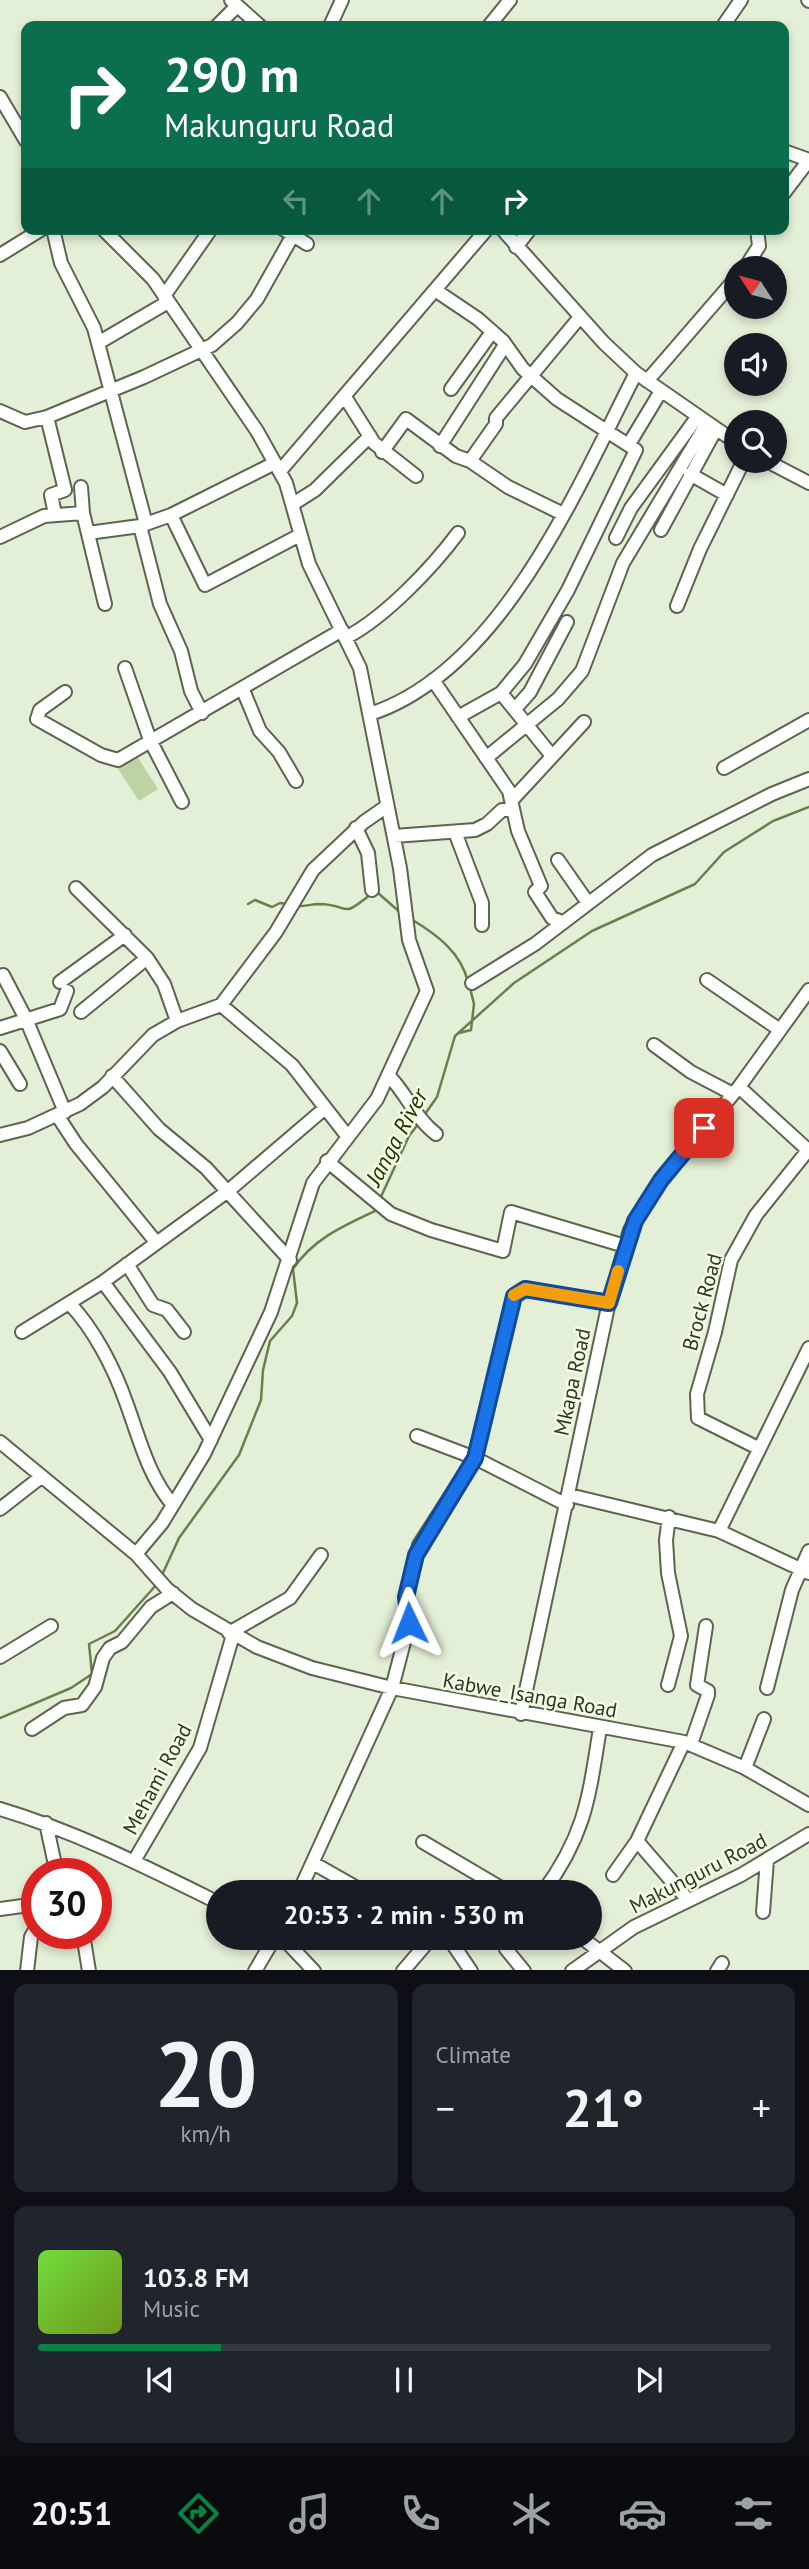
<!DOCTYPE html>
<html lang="en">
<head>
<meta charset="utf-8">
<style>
	:root { --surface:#171b24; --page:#20242c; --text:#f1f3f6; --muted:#9ea1a6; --line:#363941; --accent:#0b8043 }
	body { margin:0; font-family:"PT Sans",sans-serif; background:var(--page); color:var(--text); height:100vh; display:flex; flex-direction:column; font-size:26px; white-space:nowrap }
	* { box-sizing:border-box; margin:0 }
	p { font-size:23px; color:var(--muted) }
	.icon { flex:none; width:38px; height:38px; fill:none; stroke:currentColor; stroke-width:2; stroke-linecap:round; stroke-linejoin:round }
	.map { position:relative; height:1970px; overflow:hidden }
	.side { display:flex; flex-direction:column; gap:14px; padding:14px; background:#0d0f14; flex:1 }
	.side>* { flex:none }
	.banner { position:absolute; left:21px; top:21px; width:768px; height:214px; border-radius:14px; box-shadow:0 4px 10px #0003; background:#0b6e4f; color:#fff; overflow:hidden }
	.needle { width:46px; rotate:306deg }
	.buttons { position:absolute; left:724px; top:256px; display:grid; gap:14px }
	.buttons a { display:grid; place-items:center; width:63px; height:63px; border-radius:50%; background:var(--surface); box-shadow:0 4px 10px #0003; font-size:35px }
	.speed { position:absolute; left:21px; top:1858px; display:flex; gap:14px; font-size:35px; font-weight:700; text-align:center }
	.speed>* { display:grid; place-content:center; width:91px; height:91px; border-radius:50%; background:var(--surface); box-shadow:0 4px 10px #0003; line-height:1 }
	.speed .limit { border:10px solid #d22; background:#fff; color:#111 }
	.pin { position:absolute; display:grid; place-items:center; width:60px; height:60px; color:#fff; margin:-30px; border-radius:14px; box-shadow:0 4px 10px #0006 }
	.me { position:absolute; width:77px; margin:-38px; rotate:358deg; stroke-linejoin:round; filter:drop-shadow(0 0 5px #0008) }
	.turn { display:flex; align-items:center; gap:24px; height:147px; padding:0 28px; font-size:32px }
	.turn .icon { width:91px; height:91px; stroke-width:2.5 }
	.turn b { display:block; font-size:49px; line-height:60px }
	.lanes { display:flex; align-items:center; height:66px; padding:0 28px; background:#0003; justify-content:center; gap:35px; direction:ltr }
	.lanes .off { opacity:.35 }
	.big { font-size:52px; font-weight:600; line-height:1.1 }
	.side .card { flex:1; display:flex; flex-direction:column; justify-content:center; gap:10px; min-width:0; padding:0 24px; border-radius:14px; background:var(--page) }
	.side .dial { align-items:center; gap:0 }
	.dial b { font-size:91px; line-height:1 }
	.song { display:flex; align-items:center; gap:21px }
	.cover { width:84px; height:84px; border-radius:10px; background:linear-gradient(135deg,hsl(100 70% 55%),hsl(80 70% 35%)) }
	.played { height:7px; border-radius:4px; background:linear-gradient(90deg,var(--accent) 25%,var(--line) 25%) }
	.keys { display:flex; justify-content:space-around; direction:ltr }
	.heat { display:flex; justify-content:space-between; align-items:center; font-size:38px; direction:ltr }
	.side .tiles { flex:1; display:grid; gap:14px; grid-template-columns:1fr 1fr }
	.card:last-child { grid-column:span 2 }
	.trip { position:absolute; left:206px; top:1880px; width:396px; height:70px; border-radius:35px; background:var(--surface); box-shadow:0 4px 10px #0003; font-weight:600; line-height:70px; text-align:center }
	.tab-bar { display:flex; height:112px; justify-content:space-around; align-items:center; background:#090b0e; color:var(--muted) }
	.tab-bar .icon { width:49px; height:49px }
	.tab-bar .current { color:var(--accent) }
	.tab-bar b { font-size:32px; color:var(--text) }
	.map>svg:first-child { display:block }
	.green { fill:#bed3a4 }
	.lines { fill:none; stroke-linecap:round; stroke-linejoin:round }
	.stream { stroke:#697f4c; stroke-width:2.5 }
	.minor-casing { stroke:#5b654f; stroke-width:16 }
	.minor { stroke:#fff; stroke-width:12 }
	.route-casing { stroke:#114b97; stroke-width:18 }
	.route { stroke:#1a73e8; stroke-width:12 }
	.slow { stroke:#f59e0b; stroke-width:12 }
	.labels { text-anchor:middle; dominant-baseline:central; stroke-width:5; stroke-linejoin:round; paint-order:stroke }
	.street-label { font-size:21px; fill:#30342b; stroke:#f1fce3 }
	.water-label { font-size:23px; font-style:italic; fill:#213200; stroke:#f1fce3 }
</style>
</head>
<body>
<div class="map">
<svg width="809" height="1971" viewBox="0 0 809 1971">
	<rect width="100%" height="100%" fill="#e3efd6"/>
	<!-- green -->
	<path class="green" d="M135 753 158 789 139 801 116 766Z"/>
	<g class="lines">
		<!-- stream -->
		<path class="stream" d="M248 904 255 900 272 907 280 903 289 904
			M296 906C304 907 311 904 319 904 353 905 339 920 371 894L378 893 402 914
			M411 919C436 934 461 952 468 982
			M459 1033 471 1030 474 1004 470 988
			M425 1114 437 1097 455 1036 514 983 592 931 695 884 724 852 773 821 809 807
			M379 1201 409 1136 419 1123
			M162 1575 179 1538 239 1455 261 1400 263 1370 270 1341 292 1316 297 1303 293 1269C313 1239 343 1226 375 1211L377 1207
			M0 1718 71 1688 92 1674 89 1644 115 1631 157 1584"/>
		<defs>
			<path id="minor" d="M231 0 260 26
				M808 0 809 1
				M217 26 237 6
				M330 26 342 0
				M489 26 510 0
				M723 26 741 0
				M0 97 26 141
				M784 151 809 160
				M784 193 809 160
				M53 229 61 263 94 328 146 524
				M103 229 153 279 257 431 286 483 309 564 360 668 400 868 409 940 427 991 377 1099 313 1183 271 1312 204 1454 162 1523 136 1554
				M283 229 307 244
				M502 229 604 343 636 373 737 443
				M516 247 530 229
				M0 255 42 229
				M745 268 759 246 757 229
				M435 290 478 319 503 341 523 369 557 399 636 450 568 590 525 664 501 693 458 717
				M164 296 211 229
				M98 343 168 302
				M647 381 737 277
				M451 389 492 332
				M345 397 374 443 416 476
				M0 411 25 422 47 417 144 377 212 345 237 323 257 299 293 235
				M47 417 65 490 51 495 55 514
				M629 444 661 391
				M440 446 505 345
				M382 452 406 419 456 456 470 461 508 487 563 514
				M765 460 809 483
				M470 461 496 424V418L580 317
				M280 471 487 229
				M690 474 727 495
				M81 487 83 513 105 604
				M293 504 315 490 370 436
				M171 515 205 585 300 535
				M140 526 160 604 181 651 191 691 202 713
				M661 530 716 429
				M88 533 140 526 171 515 275 463
				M0 537 44 516 83 513
				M616 538 631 508 698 416
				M677 606 700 549 744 460
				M347 637C385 617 432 568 458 533
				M125 668 150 740 182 802
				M433 680 509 791 518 831 541 886 535 892 552 918 562 922
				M243 690 260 731 279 752 296 781
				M65 692 40 710 37 719 101 755 118 760 342 630
				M501 693 552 756
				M515 709 530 692 567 622
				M370 714C502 671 577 488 636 373
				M486 758 558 699 582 671 623 563 707 423
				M724 768 809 720
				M512 800 584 722
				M356 828 368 853 372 890
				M455 832 482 903V925
				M394 836 475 830 487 824 502 810H513
				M558 860 588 903
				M76 888 147 958 164 984 177 1021
				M3 975 26 1019 65 1112
				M707 980 780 1030
				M60 982 125 935
				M472 983 535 944 652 855 772 794 809 779
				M221 1005 292 1065 348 1137
				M81 1012 147 958
				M0 1028 60 1009 67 991
				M654 1045 691 1072 733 1094
				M0 1051 20 1084
				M112 1076 159 1129 206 1168 290 1260
				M390 1077C407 1095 416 1119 436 1134
				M739 1087 809 1151
				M57 1115 76 1144 156 1242
				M0 1135 28 1128 80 1104 103 1087 153 1035 177 1021 221 1005 276 932 313 870 364 822 387 806
				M327 1161 391 1214 431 1230 503 1251 511 1212 625 1246
				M127 1264 153 1305 167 1310 184 1332
				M103 1282 170 1372 211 1440
				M69 1303C94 1329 114 1368 126 1402 139 1437 148 1476 173 1505
				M22 1332 103 1282 228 1191 324 1109
				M417 1436 475 1458 567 1505
				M0 1442 136 1554 167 1589 192 1609 257 1647 312 1668 392 1688 684 1742 745 1768 809 1805
				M758 1448 698 1418 697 1394 715 1332 731 1260 756 1215 809 1149
				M569 1495 719 1531 809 1573
				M0 1509 41 1477
				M719 1531 809 1348
				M229 1633 290 1598 321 1555
				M0 1657 51 1626
				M668 1685 681 1636 668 1573 666 1540 669 1517
				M767 1688 792 1590 809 1551
				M521 1714 609 1302 630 1230 661 1180 739 1087 809 990
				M32 1729 64 1708 82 1705 95 1687 103 1658 110 1648 122 1642 151 1607 173 1593
				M691 1744 708 1695V1691L697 1685 706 1626
				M745 1768 764 1719
				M0 1809C77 1832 148 1868 219 1903
				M46 1823 57 1874
				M637 1841 688 1900
				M423 1842 508 1892
				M134 1861 200 1748 233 1635
				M313 1863 364 1892
				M613 1875 637 1841 684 1742
				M299 1892 392 1688 409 1623 407 1592 419 1545 475 1458 514 1296 525 1289 609 1302
				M543 1892C586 1834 589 1796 600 1728
				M0 1909 37 1904
				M763 1912 767 1860
				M83 1934 89 1971
				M282 1937 314 1971
				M448 1937 471 1971
				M512 1937 506 1949 524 1971
				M581 1937 625 1971
				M27 1971 31 1937 37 1926
				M255 1971 275 1937
				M403 1971 432 1937
				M572 1971 634 1927 741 1875 809 1834
				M717 1971 722 1963"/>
		</defs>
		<!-- minor casing -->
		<use href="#minor" class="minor-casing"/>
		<!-- minor -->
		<use href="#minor" class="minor"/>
	</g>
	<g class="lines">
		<defs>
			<path id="route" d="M409 1623 406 1597 416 1555 475 1458 514 1296 525 1289 609 1303 635 1221 661 1180 704 1128"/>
		</defs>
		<!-- route casing -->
		<use href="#route" class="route-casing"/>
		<!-- route -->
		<use href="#route" class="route"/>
		<!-- slow -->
		<path class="slow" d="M514 1295 525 1289 609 1303 618 1271"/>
	</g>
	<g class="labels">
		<!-- street labels -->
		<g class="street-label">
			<text transform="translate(702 1302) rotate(-75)">Brock Road</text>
			<text transform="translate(572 1382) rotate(-78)">Mkapa Road</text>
			<text transform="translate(530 1695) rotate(10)">Kabwe_Isanga Road</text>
			<text transform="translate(157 1779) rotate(-62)">Mehami Road</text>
			<text transform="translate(698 1873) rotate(-27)">Makunguru Road</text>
		</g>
		<!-- water labels -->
		<g class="water-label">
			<text transform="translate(396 1137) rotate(-62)">Janga River</text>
		</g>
	</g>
</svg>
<div class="buttons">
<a><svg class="needle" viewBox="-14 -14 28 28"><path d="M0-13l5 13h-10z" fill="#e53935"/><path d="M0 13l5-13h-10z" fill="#9ea1a6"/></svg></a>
<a><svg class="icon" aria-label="sound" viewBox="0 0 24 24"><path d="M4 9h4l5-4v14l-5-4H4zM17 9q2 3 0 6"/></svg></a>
<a><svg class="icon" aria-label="search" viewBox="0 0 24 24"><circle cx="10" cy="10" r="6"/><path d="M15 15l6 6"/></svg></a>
</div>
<div class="speed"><div class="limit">30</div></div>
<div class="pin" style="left:704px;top:1128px;background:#d93025"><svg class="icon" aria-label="arrive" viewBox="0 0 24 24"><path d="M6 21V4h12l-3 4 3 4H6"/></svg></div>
<svg class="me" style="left:409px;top:1623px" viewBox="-20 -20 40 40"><path d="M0-17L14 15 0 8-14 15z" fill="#1a73e8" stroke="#fff" stroke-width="4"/></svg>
<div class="trip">20:53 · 2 min · 530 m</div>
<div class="banner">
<div class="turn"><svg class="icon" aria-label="right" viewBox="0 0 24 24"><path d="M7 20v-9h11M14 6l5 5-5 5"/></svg><div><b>290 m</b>Makunguru Road</div></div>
<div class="lanes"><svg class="icon off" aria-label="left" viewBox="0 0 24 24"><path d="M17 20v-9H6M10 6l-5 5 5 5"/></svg><svg class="icon off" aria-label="ahead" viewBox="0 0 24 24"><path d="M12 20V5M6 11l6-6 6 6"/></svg><svg class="icon off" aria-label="ahead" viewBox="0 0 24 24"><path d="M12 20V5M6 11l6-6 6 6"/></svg><svg class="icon" aria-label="right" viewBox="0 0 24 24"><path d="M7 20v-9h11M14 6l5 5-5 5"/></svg></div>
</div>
</div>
<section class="side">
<div class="tiles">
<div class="card dial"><b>20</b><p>km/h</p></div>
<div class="card"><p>Climate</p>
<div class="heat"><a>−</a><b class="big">21°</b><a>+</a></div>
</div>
<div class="card">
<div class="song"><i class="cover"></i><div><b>103.8 FM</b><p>Music</p></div></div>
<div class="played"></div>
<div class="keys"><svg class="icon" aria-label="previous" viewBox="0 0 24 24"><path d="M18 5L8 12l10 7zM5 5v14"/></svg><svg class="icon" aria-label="pause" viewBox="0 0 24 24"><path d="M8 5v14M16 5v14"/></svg><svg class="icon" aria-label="next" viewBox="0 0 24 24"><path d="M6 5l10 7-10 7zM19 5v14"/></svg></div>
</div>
</div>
</section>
<nav class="tab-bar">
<b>20:51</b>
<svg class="icon current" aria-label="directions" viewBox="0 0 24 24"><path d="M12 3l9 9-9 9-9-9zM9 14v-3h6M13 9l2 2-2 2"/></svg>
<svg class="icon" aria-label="music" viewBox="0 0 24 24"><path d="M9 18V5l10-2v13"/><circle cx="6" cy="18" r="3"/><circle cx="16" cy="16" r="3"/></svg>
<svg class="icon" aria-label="phone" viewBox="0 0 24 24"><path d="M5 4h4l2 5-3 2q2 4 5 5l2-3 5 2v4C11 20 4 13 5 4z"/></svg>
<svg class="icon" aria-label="climate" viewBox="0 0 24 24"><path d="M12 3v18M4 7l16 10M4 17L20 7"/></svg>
<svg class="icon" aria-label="car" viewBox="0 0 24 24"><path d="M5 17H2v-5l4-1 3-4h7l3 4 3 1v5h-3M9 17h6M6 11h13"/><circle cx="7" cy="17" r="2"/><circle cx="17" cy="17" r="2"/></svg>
<svg class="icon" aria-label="filters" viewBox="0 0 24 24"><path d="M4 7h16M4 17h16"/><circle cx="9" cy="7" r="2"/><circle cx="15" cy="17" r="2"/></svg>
</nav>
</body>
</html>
